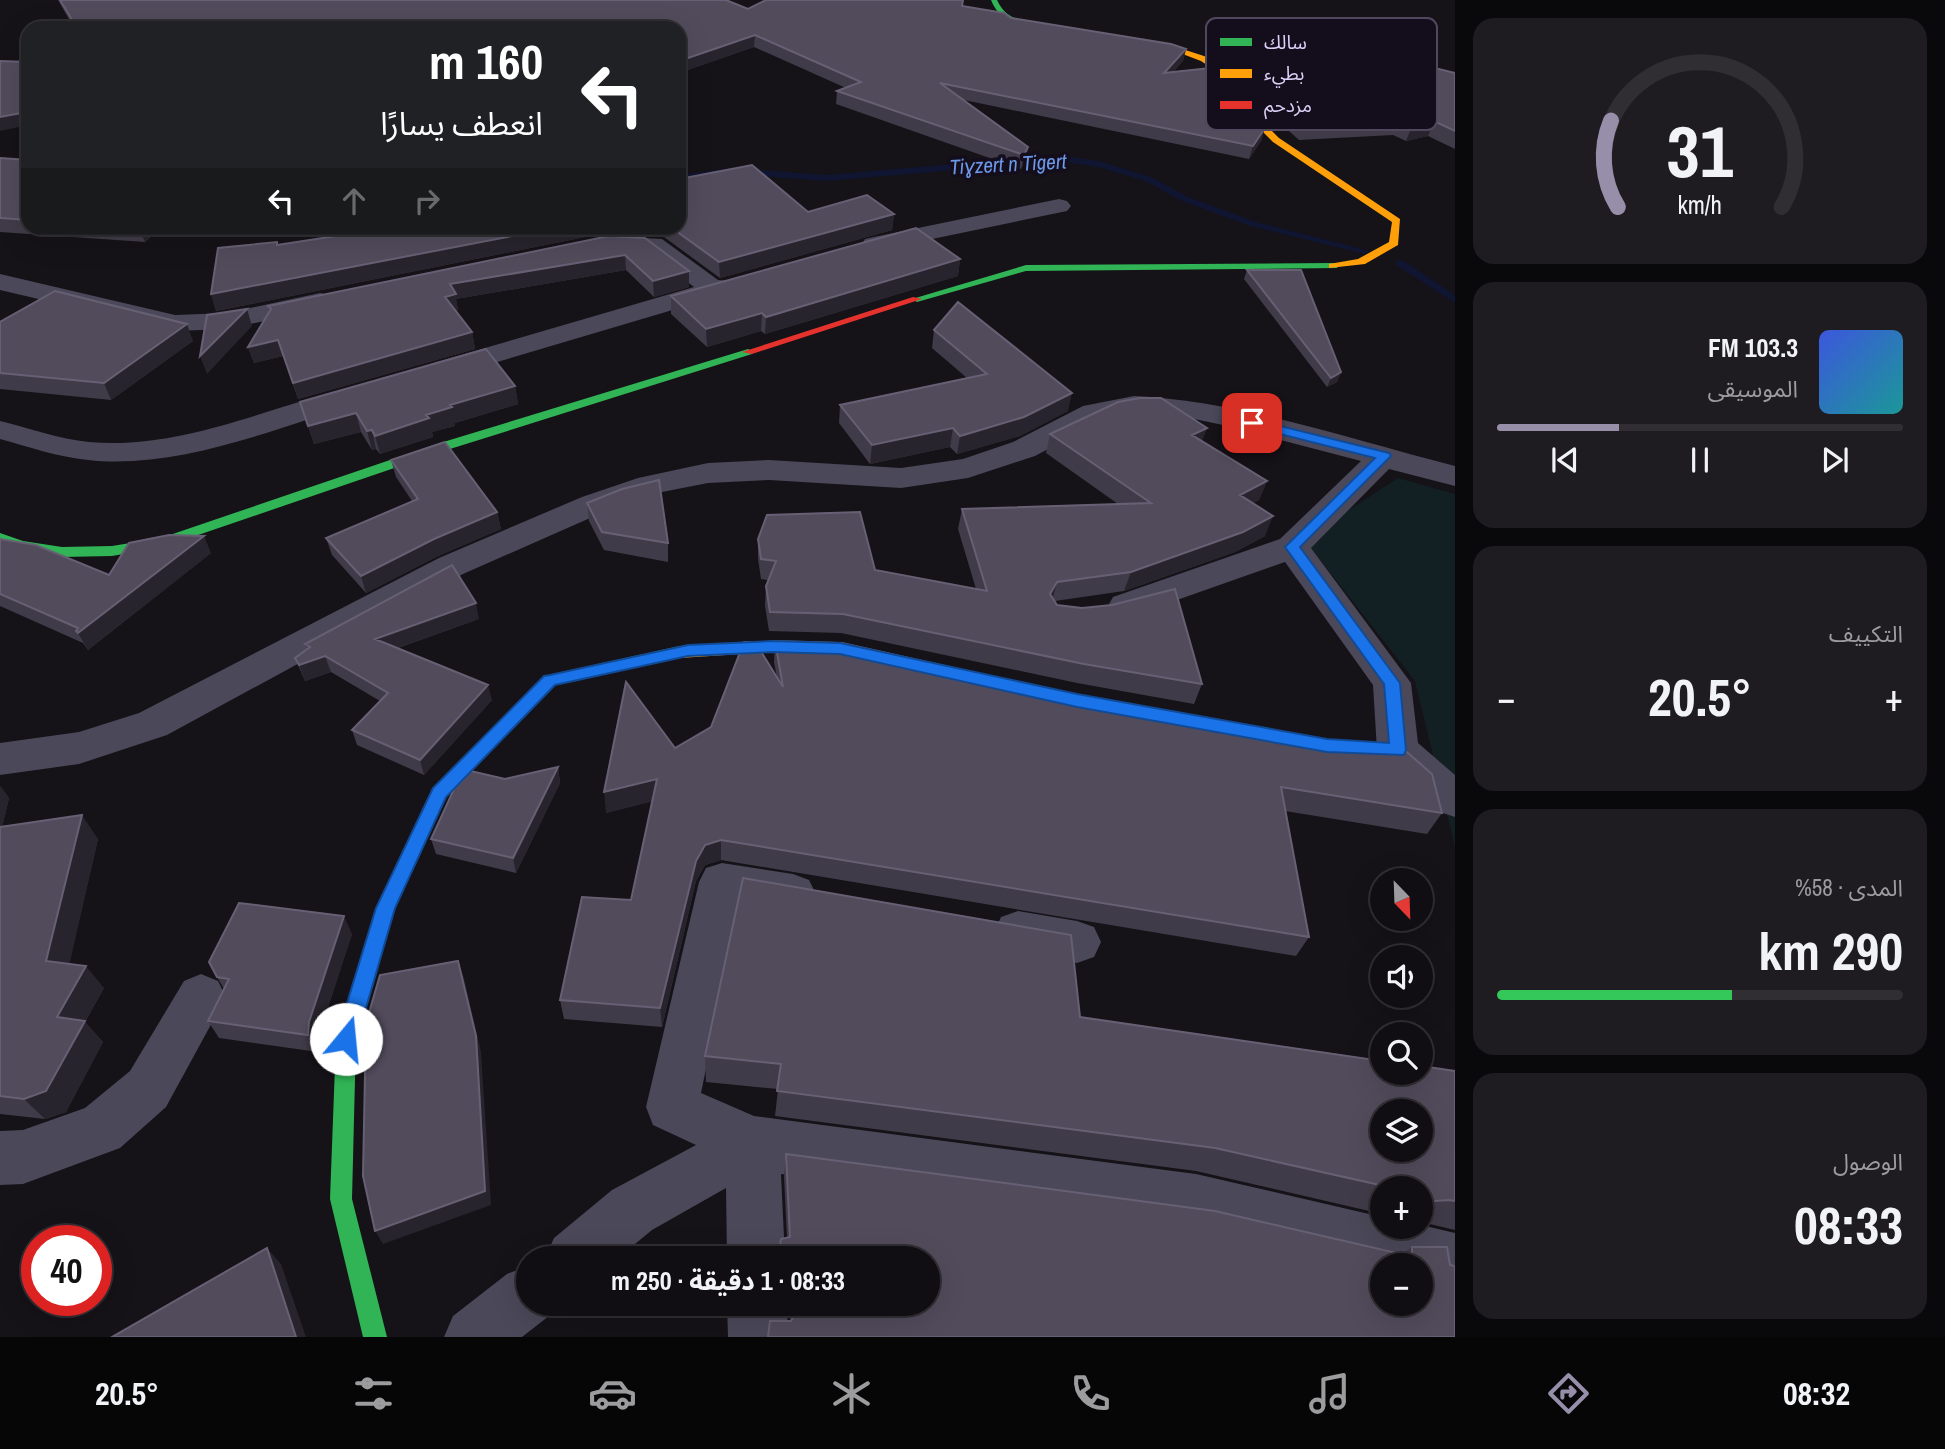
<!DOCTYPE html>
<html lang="ar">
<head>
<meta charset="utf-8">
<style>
	:root { --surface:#100e12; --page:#1e1c20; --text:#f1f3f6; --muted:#9c9c9f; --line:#302e32; --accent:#978eaa }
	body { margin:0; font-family:"Archivo Narrow","Noto Sans Arabic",sans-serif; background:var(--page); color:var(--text); direction:rtl; height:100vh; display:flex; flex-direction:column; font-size:26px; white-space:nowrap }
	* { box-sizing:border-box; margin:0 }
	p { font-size:23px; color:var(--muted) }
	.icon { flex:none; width:38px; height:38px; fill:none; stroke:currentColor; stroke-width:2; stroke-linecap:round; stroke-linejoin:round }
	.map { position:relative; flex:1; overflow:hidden; direction:ltr }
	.side { display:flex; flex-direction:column; gap:18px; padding:18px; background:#09080a; width:490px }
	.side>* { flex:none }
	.top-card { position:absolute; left:21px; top:21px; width:665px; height:214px; border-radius:21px; box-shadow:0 7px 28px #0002,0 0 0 2px var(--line); direction:rtl; background:#202124; color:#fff; overflow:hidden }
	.needle { width:46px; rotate:157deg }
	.fabs { position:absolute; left:1370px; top:868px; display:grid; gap:14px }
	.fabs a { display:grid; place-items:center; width:63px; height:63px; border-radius:50%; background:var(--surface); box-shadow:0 7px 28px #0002,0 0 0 2px var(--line); font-size:35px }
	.speed { position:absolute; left:21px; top:1225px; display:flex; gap:14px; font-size:35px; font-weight:700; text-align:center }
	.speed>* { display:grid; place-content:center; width:91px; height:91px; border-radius:50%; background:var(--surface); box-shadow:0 7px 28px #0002,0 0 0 2px var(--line); line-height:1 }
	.speed .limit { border:10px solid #d22; background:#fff; color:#111 }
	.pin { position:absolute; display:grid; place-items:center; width:60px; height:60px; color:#fff; margin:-30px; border-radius:14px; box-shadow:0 4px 10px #0006 }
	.me { position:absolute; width:77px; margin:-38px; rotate:17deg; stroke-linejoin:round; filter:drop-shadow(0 0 5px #0008) }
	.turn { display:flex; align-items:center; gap:24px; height:147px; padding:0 28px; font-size:32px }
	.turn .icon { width:91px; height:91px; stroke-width:2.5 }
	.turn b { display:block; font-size:49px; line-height:60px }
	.lanes { display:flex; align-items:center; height:66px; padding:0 28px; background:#0003; justify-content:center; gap:35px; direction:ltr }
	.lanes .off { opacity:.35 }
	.big { font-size:52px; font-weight:700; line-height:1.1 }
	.side .card { flex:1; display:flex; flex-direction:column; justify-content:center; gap:10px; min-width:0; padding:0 24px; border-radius:21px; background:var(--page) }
	.side .dial { align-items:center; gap:0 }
	.dial svg { height:182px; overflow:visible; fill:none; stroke:var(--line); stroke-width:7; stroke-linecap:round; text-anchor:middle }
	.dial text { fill:var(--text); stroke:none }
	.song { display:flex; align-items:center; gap:21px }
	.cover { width:84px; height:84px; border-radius:10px; background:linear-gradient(135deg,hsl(230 70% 55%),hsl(180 70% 35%)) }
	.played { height:7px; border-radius:4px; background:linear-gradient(90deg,var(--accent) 30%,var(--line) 30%) }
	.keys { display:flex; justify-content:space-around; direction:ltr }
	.heat { display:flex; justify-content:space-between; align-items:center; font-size:38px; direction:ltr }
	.charge { height:10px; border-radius:5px; background:linear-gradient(90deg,#34c759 58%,var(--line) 0) }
	.trip { position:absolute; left:516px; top:1246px; width:424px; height:70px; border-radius:35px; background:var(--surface); box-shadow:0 7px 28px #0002,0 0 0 2px var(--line); font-weight:700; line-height:70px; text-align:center; direction:rtl }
	.menu { display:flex; height:112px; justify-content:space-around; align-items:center; background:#060607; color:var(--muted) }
	.menu .icon { width:49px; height:49px }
	.menu .active { color:var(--accent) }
	.menu b { font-size:32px; color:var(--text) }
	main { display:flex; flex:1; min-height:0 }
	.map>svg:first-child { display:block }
	.green { fill:#122024 }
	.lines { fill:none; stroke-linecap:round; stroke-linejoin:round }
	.stream { fill:#101532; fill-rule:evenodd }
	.street { fill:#4b4859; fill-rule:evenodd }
	.fast { fill:#30b455; fill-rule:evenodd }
	.slow { fill:#ff9f0a; fill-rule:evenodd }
	.jam { fill:#e5322d; fill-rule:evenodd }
	.wall { fill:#403b48 }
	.shaded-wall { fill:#28242d }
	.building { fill:#514b5b; stroke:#676074; stroke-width:2; fill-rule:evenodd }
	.route { fill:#1a73e8; stroke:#114b97; stroke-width:2 }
	.labels { text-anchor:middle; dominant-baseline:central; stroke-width:7; stroke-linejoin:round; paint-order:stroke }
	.far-water-label { font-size:21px; font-style:italic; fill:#6d98ea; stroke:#140e1c }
	.key { fill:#140e1c; stroke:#50485e; stroke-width:2 }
	.key-label { font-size:19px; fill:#ddd0f8 }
</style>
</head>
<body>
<main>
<section class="side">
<div class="card dial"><svg viewBox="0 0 100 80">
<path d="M14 69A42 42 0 1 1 86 69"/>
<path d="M14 69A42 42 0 0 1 11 31" stroke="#978eaa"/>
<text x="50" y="56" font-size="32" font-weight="700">31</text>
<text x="50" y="72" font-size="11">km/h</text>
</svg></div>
<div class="card">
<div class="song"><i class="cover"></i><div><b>103.3 FM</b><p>الموسيقى</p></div></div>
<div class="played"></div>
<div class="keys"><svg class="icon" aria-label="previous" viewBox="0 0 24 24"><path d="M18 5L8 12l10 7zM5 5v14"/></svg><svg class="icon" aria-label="pause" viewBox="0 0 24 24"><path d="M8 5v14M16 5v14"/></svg><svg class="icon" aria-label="next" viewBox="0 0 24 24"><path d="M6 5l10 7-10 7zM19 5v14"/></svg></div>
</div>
<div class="card"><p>التكييف</p>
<div class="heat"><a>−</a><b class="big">20.5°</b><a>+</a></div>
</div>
<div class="card"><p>المدى · 58%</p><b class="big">290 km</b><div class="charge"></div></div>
<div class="card"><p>الوصول</p><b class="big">08:33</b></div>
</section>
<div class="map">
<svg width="1455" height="1337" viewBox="0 0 1455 1337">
	<rect width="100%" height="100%" fill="#151218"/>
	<!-- green -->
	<path class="green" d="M1398 478 1455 494V847L1415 681 1304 539Z"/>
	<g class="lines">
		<!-- stream -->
		<path class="stream" d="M28 59V63L0 66V62Z
			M1058 155 1099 161 1151 177 1188 197 1256 222 1370 251 1365 254 1250 226 1182 201 1145 181 1098 167 1058 161 827 181 733 174 679 181V175L733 168 827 175Z
			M1396 261H1404L1455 295V303L1396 265Z"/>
		<!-- street -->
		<path class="street" d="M1059 199 1067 201 1071 206 1067 211 874 251 865 249 862 244 865 239 874 237Z
			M609 236 662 239 718 280 730 281 734 287 730 293 450 376 440 379 430 376 426 370 430 364 694 287 647 251 600 248 597 243 600 238Z
			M0 274 175 315 227 313 320 293 329 295 333 301 329 307 227 329 175 331 0 290Z
			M352 387 362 390 367 396 362 402C278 428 177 470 88 460 58 457 29 447 0 439V421C29 428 59 439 89 442 180 450 266 408 352 387Z
			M1134 396C1241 401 1352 440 1455 466V486L1389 469 1311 548 1411 683 1418 743 1455 775V817L1440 812 1383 761 1377 750 1373 685 1285 562 1126 618 1113 615 1108 606 1113 597 1280 539 1361 461 1223 425 1180 416 1134 414 1103 420 1035 456 968 478 901 488 769 480 708 483 657 493 606 511 463 574 167 735 79 764 0 775V743L79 732 139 713 439 558 582 497 638 478 708 463 769 460 901 468 963 459 1013 442 1083 406Z
			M722 863 793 874 809 880 816 894 809 908 793 914 740 904 701 1093 754 1116 1196 1174 1382 1217V1227L1421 1225 1455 1233V1291L1421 1283V1265H1382V1274L1196 1230 781 1174 785 1258H727L726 1188 652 1230 618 1258H545L554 1238 612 1190 696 1145 653 1125 646 1107 699 882 706 868Z
			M1018 911 1077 921 1094 927 1101 942 1094 957 1077 963 1018 953 1001 947 994 932 1001 917Z
			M201 974 218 981 226 997 166 1107 120 1148 23 1184 0 1185V1131L23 1130 85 1108 130 1071 184 981Z
			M528 1266V1304H554L549 1316 522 1337H444L453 1316 507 1274Z
			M727 1304H787L788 1337H728Z"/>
		<!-- fast -->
		<path class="fast" d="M991 0H997C1009 26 1031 19 1052 29L1048 31C1024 28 1001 25 991 0Z
			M1333 263 1338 266 1337 268 1026 271 917 302 912 299 1026 265Z
			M748 349 754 352 752 354 450 449 163 547 112 556 62 557 20 550 0 542V533L23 541 62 547 112 546 161 538 440 443Z
			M680 646 688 652 685 656 555 685 446 797 395 908 356 1039 352 1199 387 1337H363L330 1199 336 1039 377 908 433 788 544 676Z"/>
		<!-- slow -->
		<path class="slow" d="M1135 40 1173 46 1207 57 1217 66 1223 82 1279 138 1400 219 1398 245 1365 264 1329 268V264L1358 259 1389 242 1392 222 1273 142 1216 85 1210 67 1201 61 1172 50 1132 44Z
			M772 642 828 644 836 649 828 654 772 652 680 658 672 652 680 646Z"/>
		<!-- jam -->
		<path class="jam" d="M913 297 922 299 752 354 742 352Z"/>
	</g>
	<!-- wall -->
	<path class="wall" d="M58 0H726L748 9 962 6 1011 18 1186 49 1183 61 1173 72 1214 77 1265 128 1261 141 1249 159 964 100 1028 147 1026 160 1021 169 836 104 837 91 846 88 754 47 679 73V28H74Z
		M1315 54 1314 58 1455 73V149L1428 136 1406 141 1393 135 1299 140 1229 77 1233 64Z
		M0 158 28 160V228H161L145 242 0 232Z
		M808 212 894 214 892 230 720 278 664 237 610 232 216 311 211 294 277 242 278 245 385 229 384 228H679Z
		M609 236 689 287 654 297 626 270 456 299 458 310 456 311 472 332 475 349 298 399 283 356 254 363 248 347 269 312 268 306Z
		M960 259 958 276 765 334 761 331 707 347 671 314V296Z
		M1247 270 1341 372 1337 382 1327 387 1244 279Z
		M0 322 193 341 111 400 0 389Z
		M934 330 1068 411 1020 436 957 454 950 447 870 464 839 423 840 405 967 378 932 348Z
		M515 386 518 404 455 423V426L432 432 433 437 380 454 376 449 372 450 361 432 314 444 300 402Z
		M1050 434 1203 441 1267 481 1259 500 1253 503 1265 536 1235 552 1124 591 1055 601 1057 605 1202 684 1194 704 1077 683 841 633 769 631 765 606 766 586 768 580 761 579 758 559V539L875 570 976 589 958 529 962 509 1118 504 1046 453Z
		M391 460 497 512 501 529 438 556 366 593 332 555 326 538 412 501 396 477Z
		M587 503 668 543V562L604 550 589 521Z
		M0 539 109 575 211 553 88 650 83 643 0 606Z
		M479 619 398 648 492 700 424 775 357 745 352 730 380 701 331 672 305 681 295 658 307 649 305 644Z
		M775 641 1442 813 1427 834 1285 811 1309 937 1296 956 721 860 705 865 696 881 662 1027 564 1019 560 1000 631 900 652 801 606 813 675 748 711 727 777 677 774 663Z
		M558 767 560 783 516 873 436 854 431 839 505 779Z
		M0 786 9 798 2 827 98 839 69 964 104 988 85 1022 103 1042 66 1112 45 1119 0 1114Z
		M352 934 318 1038V1052L219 1038 208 1021 224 989 217 977Z
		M1080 1017 1455 1071V1230L1421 1222V1188H1382V1214L1196 1171 775 1116 778 1089 706 1082 705 1056Z
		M786 1154 1402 1254 1412 1247 1450 1265 790 1321 789 1304H928L787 1238 784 1177Z"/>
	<!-- shaded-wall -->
	<path class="shaded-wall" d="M755 35 754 47 679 73V61Z
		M1186 49 1183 61 1161 85 1164 73Z
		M28 109V125L0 131V117Z
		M1434 121 1428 136 1406 141 1412 126Z
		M1265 128 1261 141 1249 159 1253 146Z
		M1028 147 1026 160 1021 169 1024 155Z
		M894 214 892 230 720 278 719 262Z
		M139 228H161L145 242Z
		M554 228H610V232L216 311 211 294Z
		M625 255 626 270 456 299 458 310 448 312 445 297 450 284Z
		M960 259 958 276 765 334 766 317Z
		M689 271V287L654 297 653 281Z
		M247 309 252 326 207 374 200 356Z
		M762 313 761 331 707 347 706 329Z
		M187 324 193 341 111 400 104 383Z
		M472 332 475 349 298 399 293 383Z
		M278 340 283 356 254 363 248 347Z
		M1341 372 1337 382 1327 387 1331 378Z
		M515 386 518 404 455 423V426L432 432 433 437 380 454 375 436 450 405Z
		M1072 393 1068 411 1020 436 957 454 960 436Z
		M356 413 361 432 314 444 308 426Z
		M953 428 950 447 870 464 872 445Z
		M1207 428 1200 447 1192 435Z
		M372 430 376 449 372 450 367 431Z
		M1267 481 1259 500 1232 514 1240 495Z
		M497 512 501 529 438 556 366 593 361 576 434 539Z
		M1273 516 1265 536 1235 552 1124 591 1131 572Z
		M204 536 211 553 88 650 78 633Z
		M1057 582 1052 601 1050 594Z
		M476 603 479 619 380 654 375 639Z
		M325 656 331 672 305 681 299 665Z
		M488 685 492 700 424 775 420 760Z
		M558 767 560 783 516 873 513 858Z
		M657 779 658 800 606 813 604 792Z
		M0 786 9 798 0 837Z
		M82 815 98 839 65 984 46 961Z
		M721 840V860L705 865 696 881 662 1027 660 1008 696 861 705 845Z
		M344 916 352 934 318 1038V1052L308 1035 309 1022Z
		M458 961 464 978 481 1052 491 1205 383 1244 375 1231Z
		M86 966 104 988 85 1022 103 1042 66 1112 45 1119 24 1099 57 1017Z
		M267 1248 281 1264 306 1337H296Z"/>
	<!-- building -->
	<path class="building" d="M60 0H726L748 9 766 0H963L962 6 1004 13 1011 18 1171 44 1186 49 1164 73 1210 68 1214 77 1265 128 1253 146 940 83 1028 147 1024 155 837 91 861 82 755 35 679 61V28H77Z
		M1337 44 1455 73V131L1434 121 1412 126 1399 120 1304 126 1233 64 1315 54 1312 59Z
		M0 61 28 62V109L21 113 0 117Z
		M0 158 28 160V220L0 218Z
		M752 165 808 212 867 195 894 214 719 262 672 228H679V179Z
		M387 228H554L211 294 218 248 277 242V245L388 228Z
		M916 228 960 259 766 317 762 313 706 329 671 296Z
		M609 236 645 238 689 271 653 281 625 255 450 284 456 294 445 297 472 332 293 383 278 340 248 347 271 309 268 306Z
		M1247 270H1301L1341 372 1331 378Z
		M55 291 187 324 104 383 0 373V322Z
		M958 302 1072 393 1024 417 960 436 953 428 872 445 840 405 987 374 934 330Z
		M247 309 200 356 207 315Z
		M486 349 515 386 450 405 452 407 426 415 429 418 375 436 372 430 367 431 356 413 308 426 300 402Z
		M1140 398H1161L1207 428 1192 435 1267 481 1240 495 1273 516 1243 532 1131 572 1057 582 1050 594 1057 605 1082 608 1112 605 1175 589 1202 684 1084 664 843 614 770 612 766 586 776 561 761 559 758 539 767 515 860 512 875 570 987 591 962 509 1151 503 1050 434 1118 402Z
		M445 442 497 512 434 539 361 576 326 538 418 499 391 460Z
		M659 480 668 543 602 532 587 503 622 489Z
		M169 535 204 536 78 633 76 631 78 628 0 594V539L36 545 109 575 129 543Z
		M452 565 476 603 375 639 488 685 420 760 352 730 388 693 325 656 299 665 295 658 310 647 305 644Z
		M775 641 842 643 1083 697 1339 743 1401 747 1432 774 1442 813 1281 787 1309 937 721 840 705 845 696 861 660 1008 560 1000 582 897 631 900 657 779 604 792 626 682 675 748 711 727 744 642H755L783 687Z
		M558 767 513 858 431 839 454 789 471 771 505 779Z
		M82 815 46 961 86 966 57 1017 85 1021 46 1091 24 1099 0 1096V827Z
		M743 878 1071 935 1080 1017 1382 1061V1073H1421V1066L1455 1071V1201L1449 1200 1421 1202V1188H1393L1215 1148 777 1091 781 1064 705 1056ZM1382 1111H1421V1150H1382Z
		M239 903 344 916 309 1022 308 1035 208 1021 229 979 217 977 209 962Z
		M458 961 476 1036 485 1191 375 1231 363 1176 366 1023 380 975Z
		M786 1154 1215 1211 1409 1256 1412 1253V1247H1447L1450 1265 1455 1266V1337H768L770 1321H791L793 1318V1304H928V1258H778L781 1239 790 1237ZM1382 1265H1421V1304H1382Z
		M267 1248 296 1337H112Z"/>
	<!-- route -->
	<path class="route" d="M1252 419 1389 453 1391 456 1300 547 1400 683 1406 750 1404 755 1327 752 1077 707 840 654 772 652 688 656 555 685 446 797 395 908 357 1039 354 1046 346 1049 339 1046 336 1039 376 908 433 788 544 676 550 675 688 645 772 641 840 643 1077 694 1327 739 1389 743 1384 684 1285 547 1375 458 1248 426V420Z"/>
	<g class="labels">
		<!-- far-water labels -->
		<g class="far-water-label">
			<text transform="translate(1008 164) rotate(-3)">Tiɣzert n Tigert</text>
		</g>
	</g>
	<!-- legend -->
	<rect x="1206" y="18" width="231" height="112" rx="10" class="key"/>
	<rect x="1220" y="38" width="32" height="8" fill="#30b455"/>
	<rect x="1220" y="69" width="32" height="9" fill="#ff9f0a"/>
	<rect x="1220" y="101" width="32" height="8" fill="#e5322d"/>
	<g class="key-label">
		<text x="1264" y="49">سالك</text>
		<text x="1264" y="80">بطيء</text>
		<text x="1264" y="112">مزدحم</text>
	</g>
</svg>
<div class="fabs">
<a><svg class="needle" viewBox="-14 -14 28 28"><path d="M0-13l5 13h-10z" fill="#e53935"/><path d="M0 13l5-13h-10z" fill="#9c9c9f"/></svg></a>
<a><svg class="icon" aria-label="sound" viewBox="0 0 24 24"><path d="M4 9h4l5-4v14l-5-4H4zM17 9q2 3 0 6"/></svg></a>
<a><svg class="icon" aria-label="search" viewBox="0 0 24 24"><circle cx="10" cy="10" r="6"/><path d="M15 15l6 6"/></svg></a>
<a><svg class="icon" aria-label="layers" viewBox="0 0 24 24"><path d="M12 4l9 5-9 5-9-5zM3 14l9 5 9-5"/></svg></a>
<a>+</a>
<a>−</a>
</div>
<div class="speed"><div class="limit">40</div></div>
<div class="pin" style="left:1252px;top:423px;background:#d93025"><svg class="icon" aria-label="arrive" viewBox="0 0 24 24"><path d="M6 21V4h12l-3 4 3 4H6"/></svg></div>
<svg class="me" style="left:346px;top:1039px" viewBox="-20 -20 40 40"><circle r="19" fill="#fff"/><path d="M0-13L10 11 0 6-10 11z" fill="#1a73e8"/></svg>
<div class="trip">08:33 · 1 دقيقة · 250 m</div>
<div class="top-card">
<div class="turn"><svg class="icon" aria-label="left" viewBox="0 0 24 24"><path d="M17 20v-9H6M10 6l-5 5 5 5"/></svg><div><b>160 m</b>انعطف يسارًا</div></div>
<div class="lanes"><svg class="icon" aria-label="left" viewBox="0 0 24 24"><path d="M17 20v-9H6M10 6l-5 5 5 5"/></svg><svg class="icon off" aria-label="ahead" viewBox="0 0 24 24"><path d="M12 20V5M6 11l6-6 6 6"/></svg><svg class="icon off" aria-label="right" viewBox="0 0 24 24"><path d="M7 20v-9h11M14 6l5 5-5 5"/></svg></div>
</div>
</div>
</main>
<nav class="menu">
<b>08:32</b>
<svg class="icon active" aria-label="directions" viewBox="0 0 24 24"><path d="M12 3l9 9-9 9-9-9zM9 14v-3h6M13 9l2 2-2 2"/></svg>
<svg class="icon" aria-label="music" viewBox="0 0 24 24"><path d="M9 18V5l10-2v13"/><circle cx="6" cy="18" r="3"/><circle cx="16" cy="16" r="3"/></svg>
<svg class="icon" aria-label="phone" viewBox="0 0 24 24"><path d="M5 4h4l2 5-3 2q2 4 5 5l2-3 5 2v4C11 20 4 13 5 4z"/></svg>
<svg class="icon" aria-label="climate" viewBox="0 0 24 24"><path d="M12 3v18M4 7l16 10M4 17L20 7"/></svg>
<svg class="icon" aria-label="car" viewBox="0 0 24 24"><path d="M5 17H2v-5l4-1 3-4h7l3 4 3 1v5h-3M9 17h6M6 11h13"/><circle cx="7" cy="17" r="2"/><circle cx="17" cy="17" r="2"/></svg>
<svg class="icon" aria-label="filters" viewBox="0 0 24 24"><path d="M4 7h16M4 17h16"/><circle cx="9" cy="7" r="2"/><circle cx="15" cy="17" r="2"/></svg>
<b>20.5°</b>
</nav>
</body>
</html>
